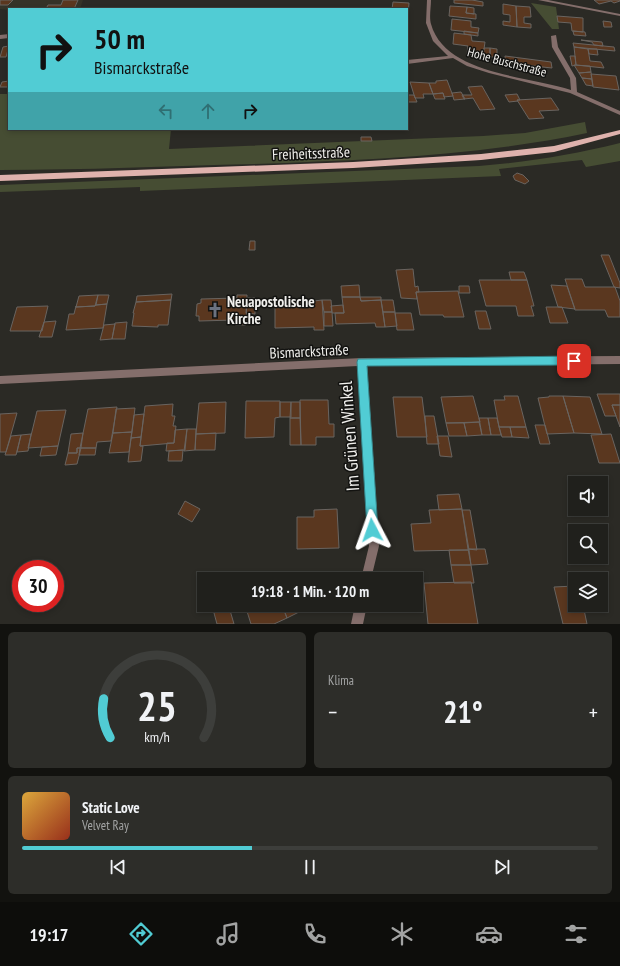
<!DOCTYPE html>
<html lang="de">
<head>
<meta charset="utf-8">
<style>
	:root { --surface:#20201c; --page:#2d2d29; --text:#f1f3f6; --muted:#a2a3a3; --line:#3d3e3b; --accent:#51ccd4 }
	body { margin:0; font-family:"PT Sans Narrow",sans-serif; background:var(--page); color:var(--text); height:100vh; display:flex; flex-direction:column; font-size:15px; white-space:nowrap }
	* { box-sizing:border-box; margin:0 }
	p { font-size:13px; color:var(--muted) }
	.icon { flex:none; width:22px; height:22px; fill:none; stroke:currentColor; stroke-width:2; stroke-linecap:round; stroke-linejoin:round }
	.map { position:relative; height:624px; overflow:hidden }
	.drawer { display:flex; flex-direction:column; gap:8px; padding:8px; background:#12120f; flex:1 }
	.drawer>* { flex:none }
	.banner { position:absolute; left:8px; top:8px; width:400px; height:122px; border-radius:0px; box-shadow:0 2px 6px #0003,0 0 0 1px var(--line); background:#51ccd4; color:#111; overflow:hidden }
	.fabs { position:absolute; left:568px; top:476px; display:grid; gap:8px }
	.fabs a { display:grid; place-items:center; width:40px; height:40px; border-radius:0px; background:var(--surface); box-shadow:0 2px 6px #0003,0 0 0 1px var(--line); font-size:20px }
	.speed { position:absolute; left:12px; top:560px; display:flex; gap:8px; font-size:20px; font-weight:700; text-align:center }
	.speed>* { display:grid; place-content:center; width:52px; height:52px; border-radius:50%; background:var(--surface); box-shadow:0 2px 6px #0003,0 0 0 1px var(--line); line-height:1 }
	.speed .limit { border:6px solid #d22; background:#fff; color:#111 }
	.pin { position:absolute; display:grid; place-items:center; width:34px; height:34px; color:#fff; margin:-17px; border-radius:8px; box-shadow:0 2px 6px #0006 }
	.me { position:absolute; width:44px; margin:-22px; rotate:356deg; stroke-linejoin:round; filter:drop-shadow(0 0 3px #0008) }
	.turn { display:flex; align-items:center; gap:14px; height:84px; padding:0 20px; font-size:18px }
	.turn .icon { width:52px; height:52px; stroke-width:2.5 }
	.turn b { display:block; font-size:28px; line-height:34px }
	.lanes { display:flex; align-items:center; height:38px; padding:0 20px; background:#0003; justify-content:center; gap:20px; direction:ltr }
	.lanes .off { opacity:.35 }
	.big { font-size:30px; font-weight:800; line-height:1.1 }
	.drawer .widget { flex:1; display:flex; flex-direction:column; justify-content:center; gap:6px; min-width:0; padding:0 14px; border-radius:6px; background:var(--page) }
	.drawer .dial { align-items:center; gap:0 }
	.dial svg { height:104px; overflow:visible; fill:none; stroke:var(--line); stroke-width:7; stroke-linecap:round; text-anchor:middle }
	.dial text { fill:var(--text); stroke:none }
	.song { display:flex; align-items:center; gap:12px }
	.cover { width:48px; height:48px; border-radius:6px; background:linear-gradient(135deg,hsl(40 70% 55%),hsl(10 70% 35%)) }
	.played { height:4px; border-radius:2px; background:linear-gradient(90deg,var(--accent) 40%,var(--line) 40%) }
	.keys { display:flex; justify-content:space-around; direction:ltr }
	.heat { display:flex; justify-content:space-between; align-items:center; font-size:22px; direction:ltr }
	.drawer .tiles { flex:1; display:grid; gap:8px; grid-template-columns:1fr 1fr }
	.widget:last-child { grid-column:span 2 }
	.trip { position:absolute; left:197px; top:572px; width:226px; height:40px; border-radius:0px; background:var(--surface); box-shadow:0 2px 6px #0003,0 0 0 1px var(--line); font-weight:800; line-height:40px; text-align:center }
	.menu { display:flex; height:64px; justify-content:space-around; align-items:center; background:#0d0d0b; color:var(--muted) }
	.menu .icon { width:28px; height:28px }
	.menu .on { color:var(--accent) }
	.menu b { font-size:18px; color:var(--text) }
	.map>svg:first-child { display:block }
	.built { fill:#353328 }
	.green { fill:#464d33 }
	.building { fill:#5a371f; stroke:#696460 }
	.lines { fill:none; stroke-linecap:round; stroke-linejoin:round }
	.minor { fill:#846e6b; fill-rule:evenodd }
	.primary { fill:#dfb2ad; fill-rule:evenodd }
	.route { fill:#51ccd4; stroke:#35858a }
	.labels { text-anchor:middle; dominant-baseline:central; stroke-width:3; stroke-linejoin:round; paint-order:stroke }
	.far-street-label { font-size:13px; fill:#f1f0ed; stroke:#131311 }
	.street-label { font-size:15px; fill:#f1f0ed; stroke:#131311 }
	.poi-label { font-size:15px; font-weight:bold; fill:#f1f0ed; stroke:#131311; text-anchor:start }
	.near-street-label { font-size:18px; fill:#f1f0ed; stroke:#131311 }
</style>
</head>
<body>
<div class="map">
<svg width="620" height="624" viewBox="0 0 620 624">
	<rect width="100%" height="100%" fill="#2b2a25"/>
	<!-- built -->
	<path class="built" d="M0 0H83L80 9 9 10 0 9Z"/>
	<!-- green -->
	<path class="green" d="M531 3 556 7 559 29H552Z
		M0 94H9V129H171L169 149 483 136 525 133 585 122 587 133C477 156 365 160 254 164 169 166 85 170 0 170Z
		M620 143V161L586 167 582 160 499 169 501 176 140 191V187L0 192V185L479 166C528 162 572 155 620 143Z"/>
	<!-- building -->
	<path class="building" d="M0 0H13L8 5H0Z
		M63 0H78L74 9H46L48 5H61Z
		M454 0H472L483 2V6L454 3Z
		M594 0H620V1L614 3 611 1 599 4Z
		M393 2 409 3 408 16 407 9H392Z
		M503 4 516 6 517 27 503 25V21L510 22V15L503 14Z
		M450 6 467 7 466 13 476 14V19L449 16Z
		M516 6 530 7 531 17H524V23L531 24V28L517 27Z
		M467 7 474 8V14L466 13Z
		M557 16 583 18V32L572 31 571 23 558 22Z
		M452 19 471 21V27L479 28 478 33 451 30Z
		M603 21 611 22 612 27H604Z
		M464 31 478 33V36L464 34Z
		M573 31 585 32 586 36 574 35Z
		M454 33 471 35 472 41 485 42 483 56 467 54 468 46 453 44Z
		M581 40 602 42 603 46 594 45 592 42Z
		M573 43 614 47 615 51 574 47Z
		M9 46 6 57H0L3 47Z
		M574 47 588 49 590 61 601 62 604 68 576 65Z
		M484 48H490V57L483 56Z
		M490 48 497 49V57H490Z
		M588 49H597L598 55 589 54Z
		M505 56 551 62 552 68 505 63Z
		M570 56H575L576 65 572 66Z
		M574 65 590 66 591 72 579 73Z
		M591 72 592 79 582 78 579 73Z
		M591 74 616 76 619 90 593 87Z
		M582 78 592 79 593 86 586 85Z
		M447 80 453 96 444 97 443 93 433 94 429 83H436V81Z
		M9 81V87H0L2 82Z
		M410 82 429 83 433 94H423L424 98H415Z
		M482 86 495 109 480 110 473 98 464 99 462 95H472L468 87Z
		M461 92 465 99 454 100 452 93Z
		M443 93 445 99H435L433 94Z
		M517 94 520 100H517L518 101 509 102 505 95Z
		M407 95H414L417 102H408Z
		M551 98 559 110 539 111 544 118 529 119 517 100Z
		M361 137H371L372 141H361Z
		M517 173 523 175 529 181 525 184 515 180 513 176Z
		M250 241H255V250H249Z
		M601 255H609L620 283V288L614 287Z
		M413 269 415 287 418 286 419 292H416L417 299 401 298 396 270Z
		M509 272H524L527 280H511Z
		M565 279H582L585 287H615L620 301V317H608L605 310H575Z
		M479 280H527L534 306H531L534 316H518L516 306H486Z
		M359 285 360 297H342L341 286Z
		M551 285 567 286 575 309 558 307Z
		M459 286H469L470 293H459Z
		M458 291 464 317H444L443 315H420L416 292Z
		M172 294 171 300 136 302 137 296Z
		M98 295H109L107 304 96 305Z
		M98 295 95 306 76 307 79 296Z
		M237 295H247L246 325H235V320L199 321V316H196L197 304 201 303V299L237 298Z
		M342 297H360L361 301 381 300 385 327H376L375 323 336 324 335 313H344Z
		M360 297H381V300L361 301Z
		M247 298H255V314L246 313Z
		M171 300 168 325H158V327L132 326 134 313H133L136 302Z
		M313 300 314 303 275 304V301Z
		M322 300 324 330H314V327L275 328V304L314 303V301Z
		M322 300H331L332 312H324Z
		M381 300H393L395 312H383Z
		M107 304 103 328 66 330 69 314H74L76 306V307L95 306 96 305Z
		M343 305 344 313H332L331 306Z
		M48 306 42 331H10L17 307Z
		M546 307H562L568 323H550Z
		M475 311H486L491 329H479Z
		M324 312H332L333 326H324Z
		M383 312H395L397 326 385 327Z
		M395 313H411L414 330H397Z
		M56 321 52 337H39L44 322Z
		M127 322 125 339H112L115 323Z
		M115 324 112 339 100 340 104 325Z
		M597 394H620V405H612L616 416H605Z
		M473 396 480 422 446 423 441 397Z
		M504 396H518L526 427H499L494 400H505Z
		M549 396H563L574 433 547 434 538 398 549 397Z
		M563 396 590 397 602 434 574 433Z
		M393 397H422L427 437H397Z
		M300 400H328L329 424H334V437H316V445H301Z
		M246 401H280V417L275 418 274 437 245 438Z
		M226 402 225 433 196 434 199 403Z
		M280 402H291V417H280Z
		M291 402H300V418H290Z
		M173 404 172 416H175L173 426H176L174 443 140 446 145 406Z
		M612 405H620V427Z
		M117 407 111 441 97 442 96 448H80L88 409Z
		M135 408 132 432 113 433 116 409Z
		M66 410 58 446 28 448 37 411Z
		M17 413 6 452H0V414Z
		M144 414 141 437 131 438 134 415Z
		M425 416H434L439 444H427Z
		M290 418H300L301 445H290Z
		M479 418H488L491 435H482Z
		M488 418H497L501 435H491Z
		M479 422 482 435 467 436 464 423Z
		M446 423H464L467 436H449Z
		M535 425H545L550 444H540Z
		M499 427H510L512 437H502Z
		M510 427H526L529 438 512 437Z
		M187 429 185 450 166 451 167 443H174L175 430Z
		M187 429H196L195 450 184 451Z
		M132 432 129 452 109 453 113 433Z
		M83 433 81 448H77V453H68L71 434Z
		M216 433 215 450H195L196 434Z
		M31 434 28 451 17 452 21 435Z
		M611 434 620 463H599L591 435Z
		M21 435 16 455H5L11 436Z
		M437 436H448L452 457 440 456Z
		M141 437 140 446H143L141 461 128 462 131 438Z
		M58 446 56 455 40 456 42 447Z
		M77 448H81L77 464 65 465 68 453H77Z
		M80 448H96L95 455H79Z
		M183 450 182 461H168L169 451Z
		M459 494 462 509 439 510 437 495Z
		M185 501 200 509 192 522 178 514Z
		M337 509 339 548 297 549V517H314V510Z
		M462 509 469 550 414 551 411 524 431 523 429 510Z
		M462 510H470L477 550 468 549Z
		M468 549H485L488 564 471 565Z
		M449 550H469L471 565H451Z
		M451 565H471L474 583H454Z
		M471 582 478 624H428L424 583Z
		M575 586V605H583L587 624H563L554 587Z
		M245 605H282L287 618 274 624H251Z
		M282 605H296L299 612 287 618Z
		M229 607 234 624H217L214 613Z"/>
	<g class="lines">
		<!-- minor -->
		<path class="minor" d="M427 0H431C431 7 429 17 431 24 445 75 530 76 571 90L570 78 552 47 551 36 556 35 558 47 576 78 577 92 620 111V115L570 93 489 73 467 66 453 58 407 64V60L448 56 433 41 426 23Z
			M538 0H548L620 14V16Z
			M9 34V38L0 39V35Z
			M620 356V364L367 366 379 546 371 579H361L369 546 358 366 0 384V376L362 358Z
			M355 605H367L363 624H351Z"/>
		<!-- primary -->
		<path class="primary" d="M620 130V134L554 152 481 160 353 168 0 181V175L353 162 481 154 554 146Z"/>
	</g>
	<!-- route -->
	<path class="route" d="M574 356 578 358 579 361 578 364 574 365 367 366 378 530 377 535 372 536 368 535 367 530 357 362 358 359Z"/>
	<!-- icons -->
	<defs>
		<symbol id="church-bare" viewBox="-9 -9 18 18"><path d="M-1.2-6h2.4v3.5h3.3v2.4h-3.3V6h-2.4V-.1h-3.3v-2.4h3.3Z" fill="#6b7280" stroke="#131311" stroke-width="2.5" paint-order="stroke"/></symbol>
	</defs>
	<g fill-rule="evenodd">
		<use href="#church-bare" x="204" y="299" width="22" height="22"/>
	</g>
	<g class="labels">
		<!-- far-street labels -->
		<g class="far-street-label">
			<text transform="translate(507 62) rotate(15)">Hohe Buschstraße</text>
		</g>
		<!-- street labels -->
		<g class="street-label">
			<text transform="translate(311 153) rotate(-2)">Freiheitsstraße</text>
			<text transform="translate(309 351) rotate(-3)">Bismarckstraße</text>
		</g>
		<!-- poi labels -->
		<g class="poi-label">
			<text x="227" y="301">Neuapostolische<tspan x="227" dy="17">Kirche</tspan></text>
		</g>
		<!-- near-street labels -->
		<g class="near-street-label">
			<text transform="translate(349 436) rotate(-94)">Im Grünen Winkel</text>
		</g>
	</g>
</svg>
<div class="fabs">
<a><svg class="icon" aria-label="sound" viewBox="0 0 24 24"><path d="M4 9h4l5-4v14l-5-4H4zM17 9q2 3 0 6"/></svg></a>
<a><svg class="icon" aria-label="search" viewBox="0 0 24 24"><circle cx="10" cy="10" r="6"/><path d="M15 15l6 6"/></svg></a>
<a><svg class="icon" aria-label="layers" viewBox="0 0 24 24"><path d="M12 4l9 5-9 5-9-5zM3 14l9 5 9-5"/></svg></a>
</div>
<div class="speed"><div class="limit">30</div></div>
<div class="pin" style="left:574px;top:361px;background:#d93025"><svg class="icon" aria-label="arrive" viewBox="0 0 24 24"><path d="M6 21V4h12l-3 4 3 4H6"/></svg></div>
<svg class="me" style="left:372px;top:530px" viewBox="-20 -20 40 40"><path d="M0-17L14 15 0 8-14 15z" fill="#51ccd4" stroke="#fff" stroke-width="4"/></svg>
<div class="trip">19:18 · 1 Min. · 120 m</div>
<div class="banner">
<div class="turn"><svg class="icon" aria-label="right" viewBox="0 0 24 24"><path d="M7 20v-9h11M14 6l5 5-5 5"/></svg><div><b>50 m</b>Bismarckstraße</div></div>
<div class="lanes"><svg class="icon off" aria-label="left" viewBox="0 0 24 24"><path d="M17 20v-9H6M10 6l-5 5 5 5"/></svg><svg class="icon off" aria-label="ahead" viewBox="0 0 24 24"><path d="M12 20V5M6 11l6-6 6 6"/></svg><svg class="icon" aria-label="right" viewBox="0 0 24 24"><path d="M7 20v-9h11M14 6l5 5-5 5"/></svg></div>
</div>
</div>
<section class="drawer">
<div class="tiles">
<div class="widget dial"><svg viewBox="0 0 100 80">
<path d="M14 69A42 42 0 1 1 86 69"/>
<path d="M14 69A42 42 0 0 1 9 39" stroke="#51ccd4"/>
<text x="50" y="56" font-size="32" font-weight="700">25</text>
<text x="50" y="72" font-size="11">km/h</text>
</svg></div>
<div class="widget"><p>Klima</p>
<div class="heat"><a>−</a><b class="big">21°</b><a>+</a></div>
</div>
<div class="widget">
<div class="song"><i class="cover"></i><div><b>Static Love</b><p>Velvet Ray</p></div></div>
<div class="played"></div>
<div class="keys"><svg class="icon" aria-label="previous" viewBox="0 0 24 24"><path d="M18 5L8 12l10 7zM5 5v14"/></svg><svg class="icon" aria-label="pause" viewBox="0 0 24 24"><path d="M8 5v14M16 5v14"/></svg><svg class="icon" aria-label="next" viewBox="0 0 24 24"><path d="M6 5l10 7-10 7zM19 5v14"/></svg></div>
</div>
</div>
</section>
<nav class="menu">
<b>19:17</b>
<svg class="icon on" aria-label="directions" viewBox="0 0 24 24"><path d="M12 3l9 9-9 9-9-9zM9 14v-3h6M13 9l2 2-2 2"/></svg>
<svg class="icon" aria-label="music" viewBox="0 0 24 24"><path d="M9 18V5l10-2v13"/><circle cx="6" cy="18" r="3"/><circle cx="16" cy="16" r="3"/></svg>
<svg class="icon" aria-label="phone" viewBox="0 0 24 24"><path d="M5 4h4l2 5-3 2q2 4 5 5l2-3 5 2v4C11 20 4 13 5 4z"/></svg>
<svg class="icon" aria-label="climate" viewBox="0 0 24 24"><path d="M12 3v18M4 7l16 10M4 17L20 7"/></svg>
<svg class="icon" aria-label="car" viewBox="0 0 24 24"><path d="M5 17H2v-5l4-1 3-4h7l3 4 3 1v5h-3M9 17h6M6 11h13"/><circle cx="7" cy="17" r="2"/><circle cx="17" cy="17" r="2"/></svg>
<svg class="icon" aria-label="filters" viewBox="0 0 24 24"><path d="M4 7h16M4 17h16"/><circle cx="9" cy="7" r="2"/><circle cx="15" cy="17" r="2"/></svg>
</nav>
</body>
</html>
